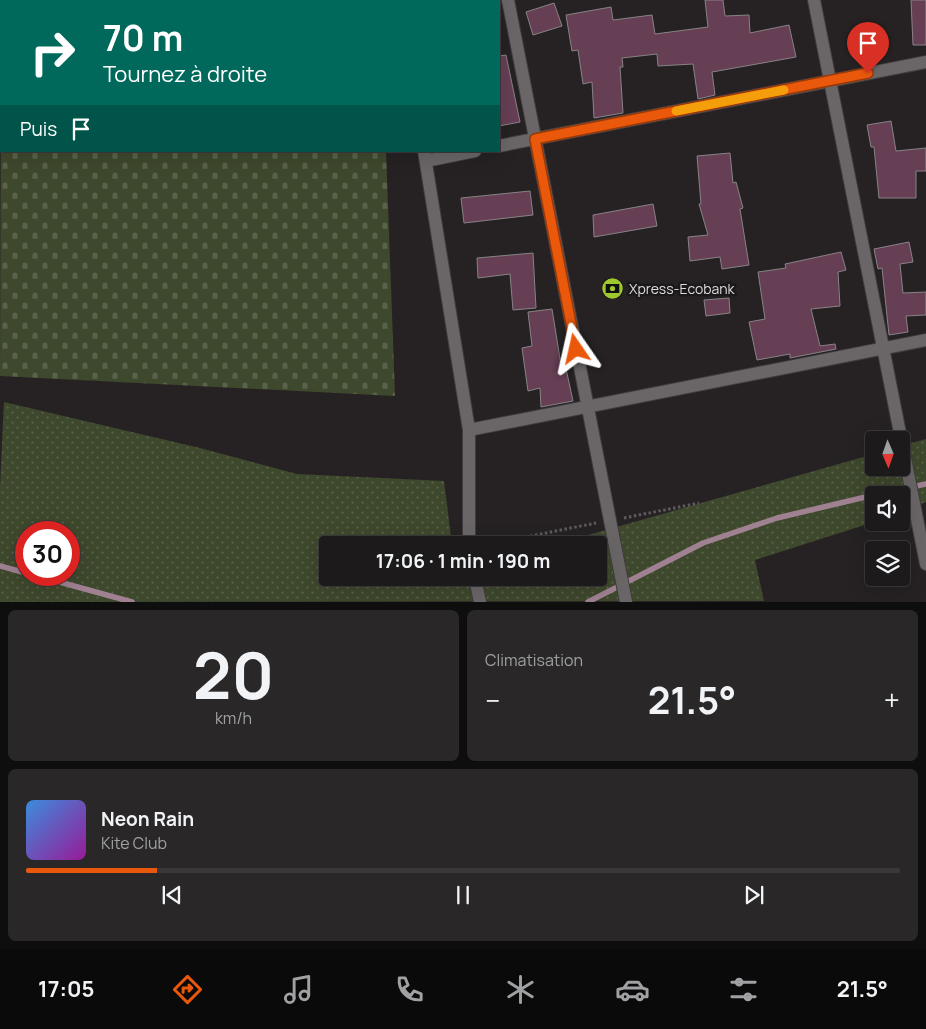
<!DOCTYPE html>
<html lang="fr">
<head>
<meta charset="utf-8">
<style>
	:root { --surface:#1c1a1b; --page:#292728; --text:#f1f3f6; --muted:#a0a1a3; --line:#3a383a; --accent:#ea580c }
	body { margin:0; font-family:Manrope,sans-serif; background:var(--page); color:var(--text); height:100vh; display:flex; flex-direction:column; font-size:19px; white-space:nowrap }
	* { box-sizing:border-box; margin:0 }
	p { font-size:16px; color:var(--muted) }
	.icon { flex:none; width:28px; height:28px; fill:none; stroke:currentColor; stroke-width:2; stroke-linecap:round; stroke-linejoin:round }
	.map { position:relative; height:602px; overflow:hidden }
	.panel { display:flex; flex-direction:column; gap:8px; padding:8px; background:#0f0e0f; flex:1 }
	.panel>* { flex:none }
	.top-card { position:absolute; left:0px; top:0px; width:500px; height:152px; box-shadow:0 5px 20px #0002,0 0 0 1px var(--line); background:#00695c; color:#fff; overflow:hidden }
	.needle { width:32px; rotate:178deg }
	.buttons { position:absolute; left:865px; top:431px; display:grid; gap:10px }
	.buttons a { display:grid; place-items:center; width:45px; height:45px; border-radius:5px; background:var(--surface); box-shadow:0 5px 20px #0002,0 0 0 1px var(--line); font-size:25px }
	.speed { position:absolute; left:15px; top:521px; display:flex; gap:10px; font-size:25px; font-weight:700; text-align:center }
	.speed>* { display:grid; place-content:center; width:65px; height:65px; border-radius:50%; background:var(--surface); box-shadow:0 5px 20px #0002,0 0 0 1px var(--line); line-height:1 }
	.speed .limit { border:8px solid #d22; background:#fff; color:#111 }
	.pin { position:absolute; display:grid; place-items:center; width:42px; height:42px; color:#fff; margin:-51px -21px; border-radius:50% 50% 50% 0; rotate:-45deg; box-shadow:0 0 5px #0007 }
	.pin .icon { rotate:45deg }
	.me { position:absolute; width:55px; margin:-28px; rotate:349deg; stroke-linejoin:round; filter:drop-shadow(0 0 4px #0008) }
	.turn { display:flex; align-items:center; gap:18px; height:105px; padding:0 20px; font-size:22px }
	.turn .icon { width:65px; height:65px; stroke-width:2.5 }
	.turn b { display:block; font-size:35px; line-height:42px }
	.then { display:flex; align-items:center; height:48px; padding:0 20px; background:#0003; gap:10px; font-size:19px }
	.big { font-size:38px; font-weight:700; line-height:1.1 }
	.panel .tile { flex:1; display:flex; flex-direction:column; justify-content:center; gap:8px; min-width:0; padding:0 18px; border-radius:8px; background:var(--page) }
	.panel .dial { align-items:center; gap:0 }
	.dial b { font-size:65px; line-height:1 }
	.song { display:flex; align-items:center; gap:15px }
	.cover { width:60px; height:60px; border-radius:8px; background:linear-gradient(135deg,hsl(210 70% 55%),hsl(300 70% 35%)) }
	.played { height:5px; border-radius:2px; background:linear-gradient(90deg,var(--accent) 15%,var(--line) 15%) }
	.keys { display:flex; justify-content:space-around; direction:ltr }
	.heat { display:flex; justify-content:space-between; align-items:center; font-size:28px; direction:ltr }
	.panel .tiles { flex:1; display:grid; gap:8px; grid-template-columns:1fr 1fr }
	.tile:last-child { grid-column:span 2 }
	.trip { position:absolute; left:319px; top:536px; width:288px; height:50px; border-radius:5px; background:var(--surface); box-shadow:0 5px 20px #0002,0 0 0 1px var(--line); font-weight:700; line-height:50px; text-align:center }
	.tab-bar { display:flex; height:80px; justify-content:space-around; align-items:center; background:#0b0a0b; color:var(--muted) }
	.tab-bar .icon { width:35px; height:35px }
	.tab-bar .on { color:var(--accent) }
	.tab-bar b { font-size:22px; color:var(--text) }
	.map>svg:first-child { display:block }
	.grass { fill:url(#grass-dots); fill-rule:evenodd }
	.cemetery { fill:url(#cemetery-stones) }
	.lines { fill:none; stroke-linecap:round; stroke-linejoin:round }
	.stream { stroke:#9f8192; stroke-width:5.5 }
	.building { fill:#663f55; stroke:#888385 }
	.minor-casing { stroke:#413d3f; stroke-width:14 }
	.path { stroke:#5e5a5c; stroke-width:3; stroke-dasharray:2.5 2.5; stroke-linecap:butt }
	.minor { stroke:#6a6668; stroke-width:12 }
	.route-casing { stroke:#983908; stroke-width:12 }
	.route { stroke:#ea580c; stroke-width:9 }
	.slow { stroke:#f59e0b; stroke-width:9 }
	.labels { text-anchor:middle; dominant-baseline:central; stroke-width:5; stroke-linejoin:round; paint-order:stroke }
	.poi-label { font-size:14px; fill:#dedbdd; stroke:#1c191b; text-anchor:start }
</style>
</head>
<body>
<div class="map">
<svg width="926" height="602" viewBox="0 0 926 602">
	<defs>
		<pattern id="grass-dots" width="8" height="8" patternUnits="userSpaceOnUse" patternTransform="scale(1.25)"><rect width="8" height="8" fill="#3e482c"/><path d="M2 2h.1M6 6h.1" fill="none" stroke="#59624a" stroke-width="1.8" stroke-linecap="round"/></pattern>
		<pattern id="cemetery-stones" width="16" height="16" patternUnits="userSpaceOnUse" patternTransform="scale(1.25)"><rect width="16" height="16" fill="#3e482c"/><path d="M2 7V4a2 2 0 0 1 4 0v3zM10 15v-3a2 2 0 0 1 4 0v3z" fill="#59624a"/></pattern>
	</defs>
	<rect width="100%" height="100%" fill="#262224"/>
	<!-- grass -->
	<path class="grass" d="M4 402 200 448 297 474 444 481 452 545H328V578H598V545H553L874 454V468H901V446L926 439V502L901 512V495H874V522L755 560 764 601 0 602V488ZM26 532H69V575H26Z"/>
	<!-- cemetery -->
	<path class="cemetery" d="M3 0H380V1H3Z
		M1 55V151H386L395 396 0 376Z"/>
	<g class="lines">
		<!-- stream -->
		<path class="stream" d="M875 495 926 484
			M0 566 26 573
			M34 575 132 602
			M588 602 703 543 777 518 874 495"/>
	</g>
	<!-- building -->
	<path class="building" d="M705 0H723L725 16 749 15 750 33 789 25 796 57 712 72 715 95 698 99 693 64 658 66 657 54 622 58 623 67H620L623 113 594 118 592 82 583 84 578 50 572 51 566 15 611 7 613 20 652 15 655 34 708 27Z
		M911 0H926V45H913Z
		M554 3 562 26 533 35 526 12Z
		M506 55 520 122 499 126V56Z
		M891 121 896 151 926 148V171H916V198H879L874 147H871L867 125Z
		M730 153 733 183 736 182 743 208 740 209 749 265 722 269 720 257 690 261 688 237 708 235 699 204H701L697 156Z
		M530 191 533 215 464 223 461 198Z
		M653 204 657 226 594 237 593 215Z
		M909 242 913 262 900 264 903 293 926 292V315L906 316 908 332 889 335 882 268 878 269 874 249Z
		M841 252 846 270 838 272 840 306 811 309 820 346 835 344 836 349 790 358V354L757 360 749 322 765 319 758 272 786 268 785 264Z
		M533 253 536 308 513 310 510 274 478 278 477 258Z
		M729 298 730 313 706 316 704 300Z
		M552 309 561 365 565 364 573 401 541 407 540 388 528 391 522 348 532 346 528 312Z"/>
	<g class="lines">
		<defs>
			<path id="minor" d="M400 0V1
				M508 0 626 602
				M814 0 926 564
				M499 146 926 62
				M424 151 469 430V545
				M426 161 475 151
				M469 430 926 340
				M475 578 480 602"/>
		</defs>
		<!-- minor casing -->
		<use href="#minor" class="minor-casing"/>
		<!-- path -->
		<path class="path" d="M624 518 699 503
			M486 545 596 523"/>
		<!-- minor -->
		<use href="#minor" class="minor"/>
	</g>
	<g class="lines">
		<defs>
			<path id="route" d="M576 349 535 139 868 73"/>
		</defs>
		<!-- route casing -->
		<use href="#route" class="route-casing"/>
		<!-- route -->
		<use href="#route" class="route"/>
		<!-- slow -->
		<path class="slow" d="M676 111 784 90"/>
	</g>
	<!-- icons -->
	<defs>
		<symbol id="bank-disc" viewBox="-11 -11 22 22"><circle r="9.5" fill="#9fca2e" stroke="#1c191b"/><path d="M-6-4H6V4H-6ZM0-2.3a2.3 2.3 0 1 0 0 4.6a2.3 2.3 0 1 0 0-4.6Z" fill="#111"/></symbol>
	</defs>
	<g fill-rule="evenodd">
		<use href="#bank-disc" x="600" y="276" width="25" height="25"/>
	</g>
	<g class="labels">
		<!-- poi labels -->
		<g class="poi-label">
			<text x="629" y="288">Xpress-Ecobank</text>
		</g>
	</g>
</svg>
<div class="buttons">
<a><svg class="needle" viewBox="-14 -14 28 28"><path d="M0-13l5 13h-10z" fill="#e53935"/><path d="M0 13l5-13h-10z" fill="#a0a1a3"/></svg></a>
<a><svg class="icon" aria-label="sound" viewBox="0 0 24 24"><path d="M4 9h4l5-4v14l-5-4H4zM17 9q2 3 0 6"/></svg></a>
<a><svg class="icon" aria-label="layers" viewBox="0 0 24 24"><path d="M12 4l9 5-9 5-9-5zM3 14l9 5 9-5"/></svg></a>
</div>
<div class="speed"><div class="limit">30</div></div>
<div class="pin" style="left:868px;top:73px;background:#d93025"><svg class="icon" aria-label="arrive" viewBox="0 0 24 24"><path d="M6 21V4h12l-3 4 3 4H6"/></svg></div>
<svg class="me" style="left:576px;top:349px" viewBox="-20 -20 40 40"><path d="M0-17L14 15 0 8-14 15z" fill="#ea580c" stroke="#fff" stroke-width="4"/></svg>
<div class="trip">17:06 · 1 min · 190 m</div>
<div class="top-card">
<div class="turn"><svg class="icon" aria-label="right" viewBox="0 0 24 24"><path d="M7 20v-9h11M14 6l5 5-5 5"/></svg><div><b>70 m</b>Tournez à droite</div></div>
<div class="then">Puis<svg class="icon" aria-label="arrive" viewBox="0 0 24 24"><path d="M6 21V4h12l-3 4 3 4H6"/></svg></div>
</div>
</div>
<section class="panel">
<div class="tiles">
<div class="tile dial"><b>20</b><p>km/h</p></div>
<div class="tile"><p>Climatisation</p>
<div class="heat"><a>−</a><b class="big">21.5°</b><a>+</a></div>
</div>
<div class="tile">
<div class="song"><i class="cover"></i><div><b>Neon Rain</b><p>Kite Club</p></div></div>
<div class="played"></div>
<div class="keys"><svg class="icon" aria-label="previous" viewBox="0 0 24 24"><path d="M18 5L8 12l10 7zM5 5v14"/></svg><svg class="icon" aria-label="pause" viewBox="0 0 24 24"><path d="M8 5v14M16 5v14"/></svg><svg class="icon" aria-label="next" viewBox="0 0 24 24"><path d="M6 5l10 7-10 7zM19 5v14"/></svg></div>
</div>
</div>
</section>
<nav class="tab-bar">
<b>17:05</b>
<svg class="icon on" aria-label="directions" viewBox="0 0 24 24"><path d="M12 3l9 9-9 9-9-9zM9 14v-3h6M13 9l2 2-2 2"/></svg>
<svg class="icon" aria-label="music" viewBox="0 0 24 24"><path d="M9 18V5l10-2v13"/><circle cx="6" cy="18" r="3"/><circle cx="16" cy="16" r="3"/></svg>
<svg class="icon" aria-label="phone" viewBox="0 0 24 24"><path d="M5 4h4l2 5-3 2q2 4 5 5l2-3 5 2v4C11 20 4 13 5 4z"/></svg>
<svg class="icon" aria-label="climate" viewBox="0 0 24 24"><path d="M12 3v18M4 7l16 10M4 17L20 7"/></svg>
<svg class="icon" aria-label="car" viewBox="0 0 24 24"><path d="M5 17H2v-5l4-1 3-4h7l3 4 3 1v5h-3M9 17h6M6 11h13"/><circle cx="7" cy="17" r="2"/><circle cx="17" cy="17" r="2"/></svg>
<svg class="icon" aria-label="filters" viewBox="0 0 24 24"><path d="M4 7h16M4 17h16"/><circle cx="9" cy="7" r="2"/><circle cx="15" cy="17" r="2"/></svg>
<b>21.5°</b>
</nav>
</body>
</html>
